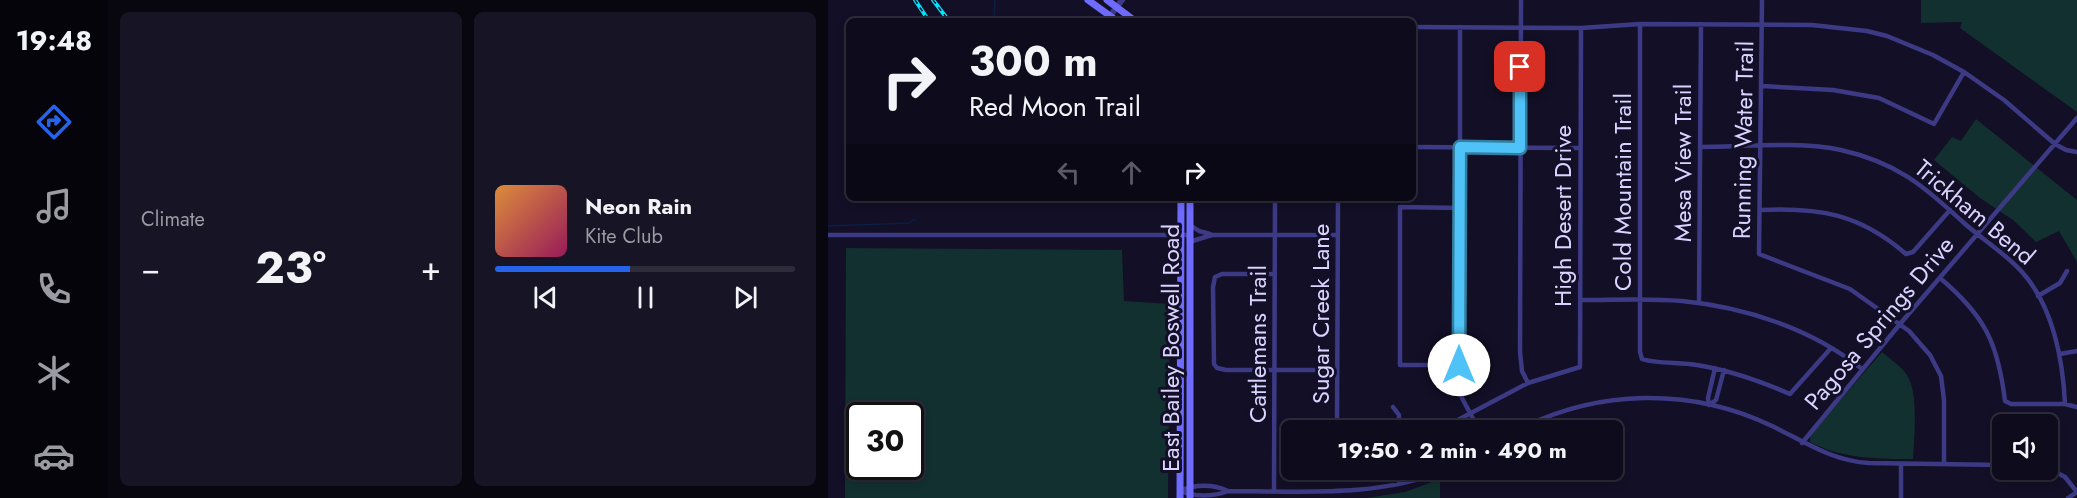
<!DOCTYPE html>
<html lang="en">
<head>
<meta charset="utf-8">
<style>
	:root { --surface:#0e0b1c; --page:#171425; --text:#f1f3f6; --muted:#9b9ba3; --line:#2e2b3b; --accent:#2563eb }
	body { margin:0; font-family:Jost,sans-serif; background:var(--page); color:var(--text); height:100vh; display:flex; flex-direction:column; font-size:22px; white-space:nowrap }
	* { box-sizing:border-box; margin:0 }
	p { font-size:20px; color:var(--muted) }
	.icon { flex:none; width:33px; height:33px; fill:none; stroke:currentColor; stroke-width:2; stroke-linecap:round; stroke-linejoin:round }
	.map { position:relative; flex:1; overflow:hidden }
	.side { display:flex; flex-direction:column; gap:12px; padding:12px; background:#08060f; width:720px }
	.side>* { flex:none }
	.guide { position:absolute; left:18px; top:18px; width:570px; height:183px; border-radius:9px; box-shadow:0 3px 9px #0003,0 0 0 2px var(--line); background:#0e0b1c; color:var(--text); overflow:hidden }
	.controls { position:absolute; left:1164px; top:414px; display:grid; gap:12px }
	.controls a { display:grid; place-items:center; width:66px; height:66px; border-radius:9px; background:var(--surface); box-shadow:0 3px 9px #0003,0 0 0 2px var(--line); font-size:30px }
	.speed { position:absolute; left:18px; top:402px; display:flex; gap:12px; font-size:30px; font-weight:700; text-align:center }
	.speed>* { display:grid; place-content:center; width:78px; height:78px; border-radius:50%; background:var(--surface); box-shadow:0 3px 9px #0003,0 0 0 2px var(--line); line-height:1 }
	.speed .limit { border:3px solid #111; border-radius:9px; background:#fff; color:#111 }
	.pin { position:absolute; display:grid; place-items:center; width:51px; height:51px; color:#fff; margin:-26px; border-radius:12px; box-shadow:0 3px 9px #0006 }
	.me { position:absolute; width:66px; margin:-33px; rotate:0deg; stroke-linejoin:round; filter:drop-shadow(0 0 4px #0008) }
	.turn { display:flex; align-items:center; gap:21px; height:126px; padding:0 24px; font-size:27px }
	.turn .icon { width:78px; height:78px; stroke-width:2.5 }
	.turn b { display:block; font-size:42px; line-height:51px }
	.lanes { display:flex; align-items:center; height:57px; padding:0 24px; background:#0003; justify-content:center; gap:30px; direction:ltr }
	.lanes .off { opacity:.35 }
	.big { font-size:45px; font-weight:700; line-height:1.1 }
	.side .card { flex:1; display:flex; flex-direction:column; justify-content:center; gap:9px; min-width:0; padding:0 21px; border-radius:9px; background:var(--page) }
	.song { display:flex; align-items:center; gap:18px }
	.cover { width:72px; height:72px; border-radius:9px; background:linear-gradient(135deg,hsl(30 70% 55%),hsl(330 70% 35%)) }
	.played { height:6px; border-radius:3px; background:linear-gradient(90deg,var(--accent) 45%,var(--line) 45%) }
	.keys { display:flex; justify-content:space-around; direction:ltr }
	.heat { display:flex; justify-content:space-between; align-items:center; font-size:33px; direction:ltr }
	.side .tiles { flex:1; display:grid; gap:12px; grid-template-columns:repeat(2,1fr) }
	.trip { position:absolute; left:453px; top:420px; width:342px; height:60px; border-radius:9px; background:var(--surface); box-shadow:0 3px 9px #0003,0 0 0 2px var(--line); font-weight:700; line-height:60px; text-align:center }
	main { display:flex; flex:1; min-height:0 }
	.tab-bar { display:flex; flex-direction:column; width:108px; justify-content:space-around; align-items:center; background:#06040b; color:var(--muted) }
	.tab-bar .icon { width:42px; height:42px }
	.tab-bar .on { color:var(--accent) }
	.tab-bar b { font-size:27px; color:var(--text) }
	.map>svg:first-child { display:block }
	.green { fill:#12302f; fill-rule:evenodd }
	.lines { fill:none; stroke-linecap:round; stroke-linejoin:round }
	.stream { stroke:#0a1f44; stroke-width:1.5 }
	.minor { stroke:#3d3a85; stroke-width:4.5 }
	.tertiary { stroke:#3d3a85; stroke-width:6 }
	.secondary { stroke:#6f6bff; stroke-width:7 }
	.rail-casing { stroke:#00e5ff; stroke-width:4 }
	.rail { stroke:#130f26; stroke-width:1.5; stroke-dasharray:4.5; stroke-linecap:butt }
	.route-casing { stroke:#337fa1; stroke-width:15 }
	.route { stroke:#4fc3f7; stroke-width:10 }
	.labels { text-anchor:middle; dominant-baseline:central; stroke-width:6; stroke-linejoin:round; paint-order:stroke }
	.street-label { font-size:24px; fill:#d9d4ff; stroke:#130f26 }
</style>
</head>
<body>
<main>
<nav class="tab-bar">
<b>19:48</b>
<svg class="icon on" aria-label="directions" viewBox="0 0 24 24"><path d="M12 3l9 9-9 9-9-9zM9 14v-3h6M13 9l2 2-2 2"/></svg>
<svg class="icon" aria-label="music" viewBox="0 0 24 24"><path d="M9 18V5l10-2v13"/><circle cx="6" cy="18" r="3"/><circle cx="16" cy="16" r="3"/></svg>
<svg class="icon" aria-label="phone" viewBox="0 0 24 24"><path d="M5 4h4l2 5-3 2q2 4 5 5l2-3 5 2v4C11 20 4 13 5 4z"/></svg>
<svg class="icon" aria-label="climate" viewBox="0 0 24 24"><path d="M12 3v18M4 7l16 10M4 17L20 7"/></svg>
<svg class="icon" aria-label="car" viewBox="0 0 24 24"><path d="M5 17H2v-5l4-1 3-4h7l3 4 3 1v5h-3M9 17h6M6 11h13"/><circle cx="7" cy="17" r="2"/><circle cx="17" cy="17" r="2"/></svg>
</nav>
<section class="side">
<div class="tiles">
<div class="card"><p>Climate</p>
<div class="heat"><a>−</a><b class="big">23°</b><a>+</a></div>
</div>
<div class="card">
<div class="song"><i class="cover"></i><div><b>Neon Rain</b><p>Kite Club</p></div></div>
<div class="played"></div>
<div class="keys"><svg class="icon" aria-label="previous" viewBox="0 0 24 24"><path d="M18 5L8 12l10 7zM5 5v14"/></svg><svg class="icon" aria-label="pause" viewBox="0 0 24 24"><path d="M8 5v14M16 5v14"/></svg><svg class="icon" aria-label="next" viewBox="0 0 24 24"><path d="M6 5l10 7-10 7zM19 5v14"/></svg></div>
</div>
</div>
</section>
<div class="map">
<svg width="1249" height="498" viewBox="0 0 1249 498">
	<rect width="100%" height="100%" fill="#130f26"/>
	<!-- green -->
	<path class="green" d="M1093 0H1249V112L1132 28 1134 22 1093 23Z
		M1148 119 1249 200V262L1231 231 1208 242 1185 220 1152 198 1106 160 1124 137 1133 141Z
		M18 248 294 250 296 301 342 304 340 498H17ZM32 416H82V466H32Z
		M1054 352C1061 358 1070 364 1076 371 1092 388 1086 437 1085 459 1049 459 1015 459 982 442V435Z
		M612 479V498H539L577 492Z"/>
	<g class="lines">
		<!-- stream -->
		<path class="stream" d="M166 19 167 0
			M0 226 81 223 87 219"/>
		<!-- minor -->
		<path class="minor" d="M693 0 692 352 694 371 700 383
			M934 0 931 254 1022 289 1081 331 1102 355 1113 376 1116 400V464
			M812 24V352L814 359C828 364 853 362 869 365 901 370 932 381 962 394L1003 348
			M585 27 753 28 812 24 984 25 1039 31 1059 36 1105 55 1136 72 1176 100 1227 144 1238 150 1249 152
			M632 27V386L634 398 651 430
			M934 86 1005 90 1051 98 1106 124 1136 72
			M585 147 752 148
			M872 147C914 147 972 141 1013 150 1070 163 1094 185 1136 223 1155 240 1177 253 1194 272 1225 306 1235 360 1237 404
			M932 210C991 207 1032 214 1078 254L1085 252 1122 210
			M362 225 371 231 382 234
			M0 235H361
			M361 242 384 235H510
			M447 274H394L387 277 385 287 386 364 389 368 398 370H509
			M1112 278C1157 316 1170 343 1177 401L1183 404H1237L1249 407
			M1210 296 1232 283 1239 271
			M752 300C786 300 821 298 854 301 917 307 984 329 1034 369
			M871 303 873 24
			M1232 354 1249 351
			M631 365H572V207L632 208
			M881 405 888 400 896 370
			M881 405 880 398 887 368
			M565 407 571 415V430
			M612 423 626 422 700 383 752 367 753 28
			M509 430 510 198
			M690 430C769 389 863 387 944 426 977 442 1004 461 1041 463L1174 465
			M974 443 1072 324 1249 118
			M1220 468 1237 477 1249 492
			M571 470V484
			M352 491C367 484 385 484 400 491 474 491 549 498 618 470
			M352 491C367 497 385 497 400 491
			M446 491 447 198
			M1073 498V464
			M1240 498 1249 492"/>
		<!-- tertiary -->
		<path class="tertiary" d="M282 16 294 0"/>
		<!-- secondary -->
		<path class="secondary" d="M260 0 289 21
			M279 0 307 21
			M362 198V498
			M352 498 353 198"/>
		<defs>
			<path id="rail" d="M87 0 101 21
				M105 0 121 21"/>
		</defs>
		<!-- rail casing -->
		<use href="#rail" class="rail-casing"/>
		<!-- rail -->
		<use href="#rail" class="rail"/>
	</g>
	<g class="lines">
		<defs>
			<path id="route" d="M631 365 632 147 692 148V67"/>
		</defs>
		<!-- route casing -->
		<use href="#route" class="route-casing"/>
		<!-- route -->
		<use href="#route" class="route"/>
	</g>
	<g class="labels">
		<!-- street labels -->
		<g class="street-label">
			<text transform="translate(915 140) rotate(-89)">Running Water Trail</text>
			<text transform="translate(854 163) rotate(-90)">Mesa View Trail</text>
			<text transform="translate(794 192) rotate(-90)">Cold Mountain Trail</text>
			<text transform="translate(1147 212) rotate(40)">Trickham Bend</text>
			<text transform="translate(734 216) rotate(-90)">High Desert Drive</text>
			<text transform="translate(492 314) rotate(-90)">Sugar Creek Lane</text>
			<text transform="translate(1051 323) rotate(-50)">Pagosa Springs Drive</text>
			<text transform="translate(429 344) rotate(-90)">Cattlemans Trail</text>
			<text transform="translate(342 348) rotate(-90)">East Bailey Boswell Road</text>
		</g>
	</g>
</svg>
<div class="controls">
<a><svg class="icon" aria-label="sound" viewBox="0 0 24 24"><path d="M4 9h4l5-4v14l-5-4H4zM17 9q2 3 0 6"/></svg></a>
</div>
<div class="speed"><div class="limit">30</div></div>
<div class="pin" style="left:692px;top:67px;background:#d93025"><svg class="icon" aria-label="arrive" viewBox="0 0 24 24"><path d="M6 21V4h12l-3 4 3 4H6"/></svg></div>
<svg class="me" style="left:631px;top:365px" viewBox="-20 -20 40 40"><circle r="19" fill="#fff"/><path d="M0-13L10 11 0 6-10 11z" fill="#4fc3f7"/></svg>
<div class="trip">19:50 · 2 min · 490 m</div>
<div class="guide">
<div class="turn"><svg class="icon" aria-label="right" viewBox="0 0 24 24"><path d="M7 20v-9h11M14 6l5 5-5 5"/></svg><div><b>300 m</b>Red Moon Trail</div></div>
<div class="lanes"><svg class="icon off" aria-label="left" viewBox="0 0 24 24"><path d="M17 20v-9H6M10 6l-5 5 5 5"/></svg><svg class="icon off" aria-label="ahead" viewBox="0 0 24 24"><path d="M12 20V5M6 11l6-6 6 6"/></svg><svg class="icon" aria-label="right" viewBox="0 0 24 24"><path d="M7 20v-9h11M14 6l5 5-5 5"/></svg></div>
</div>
</div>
</main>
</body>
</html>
